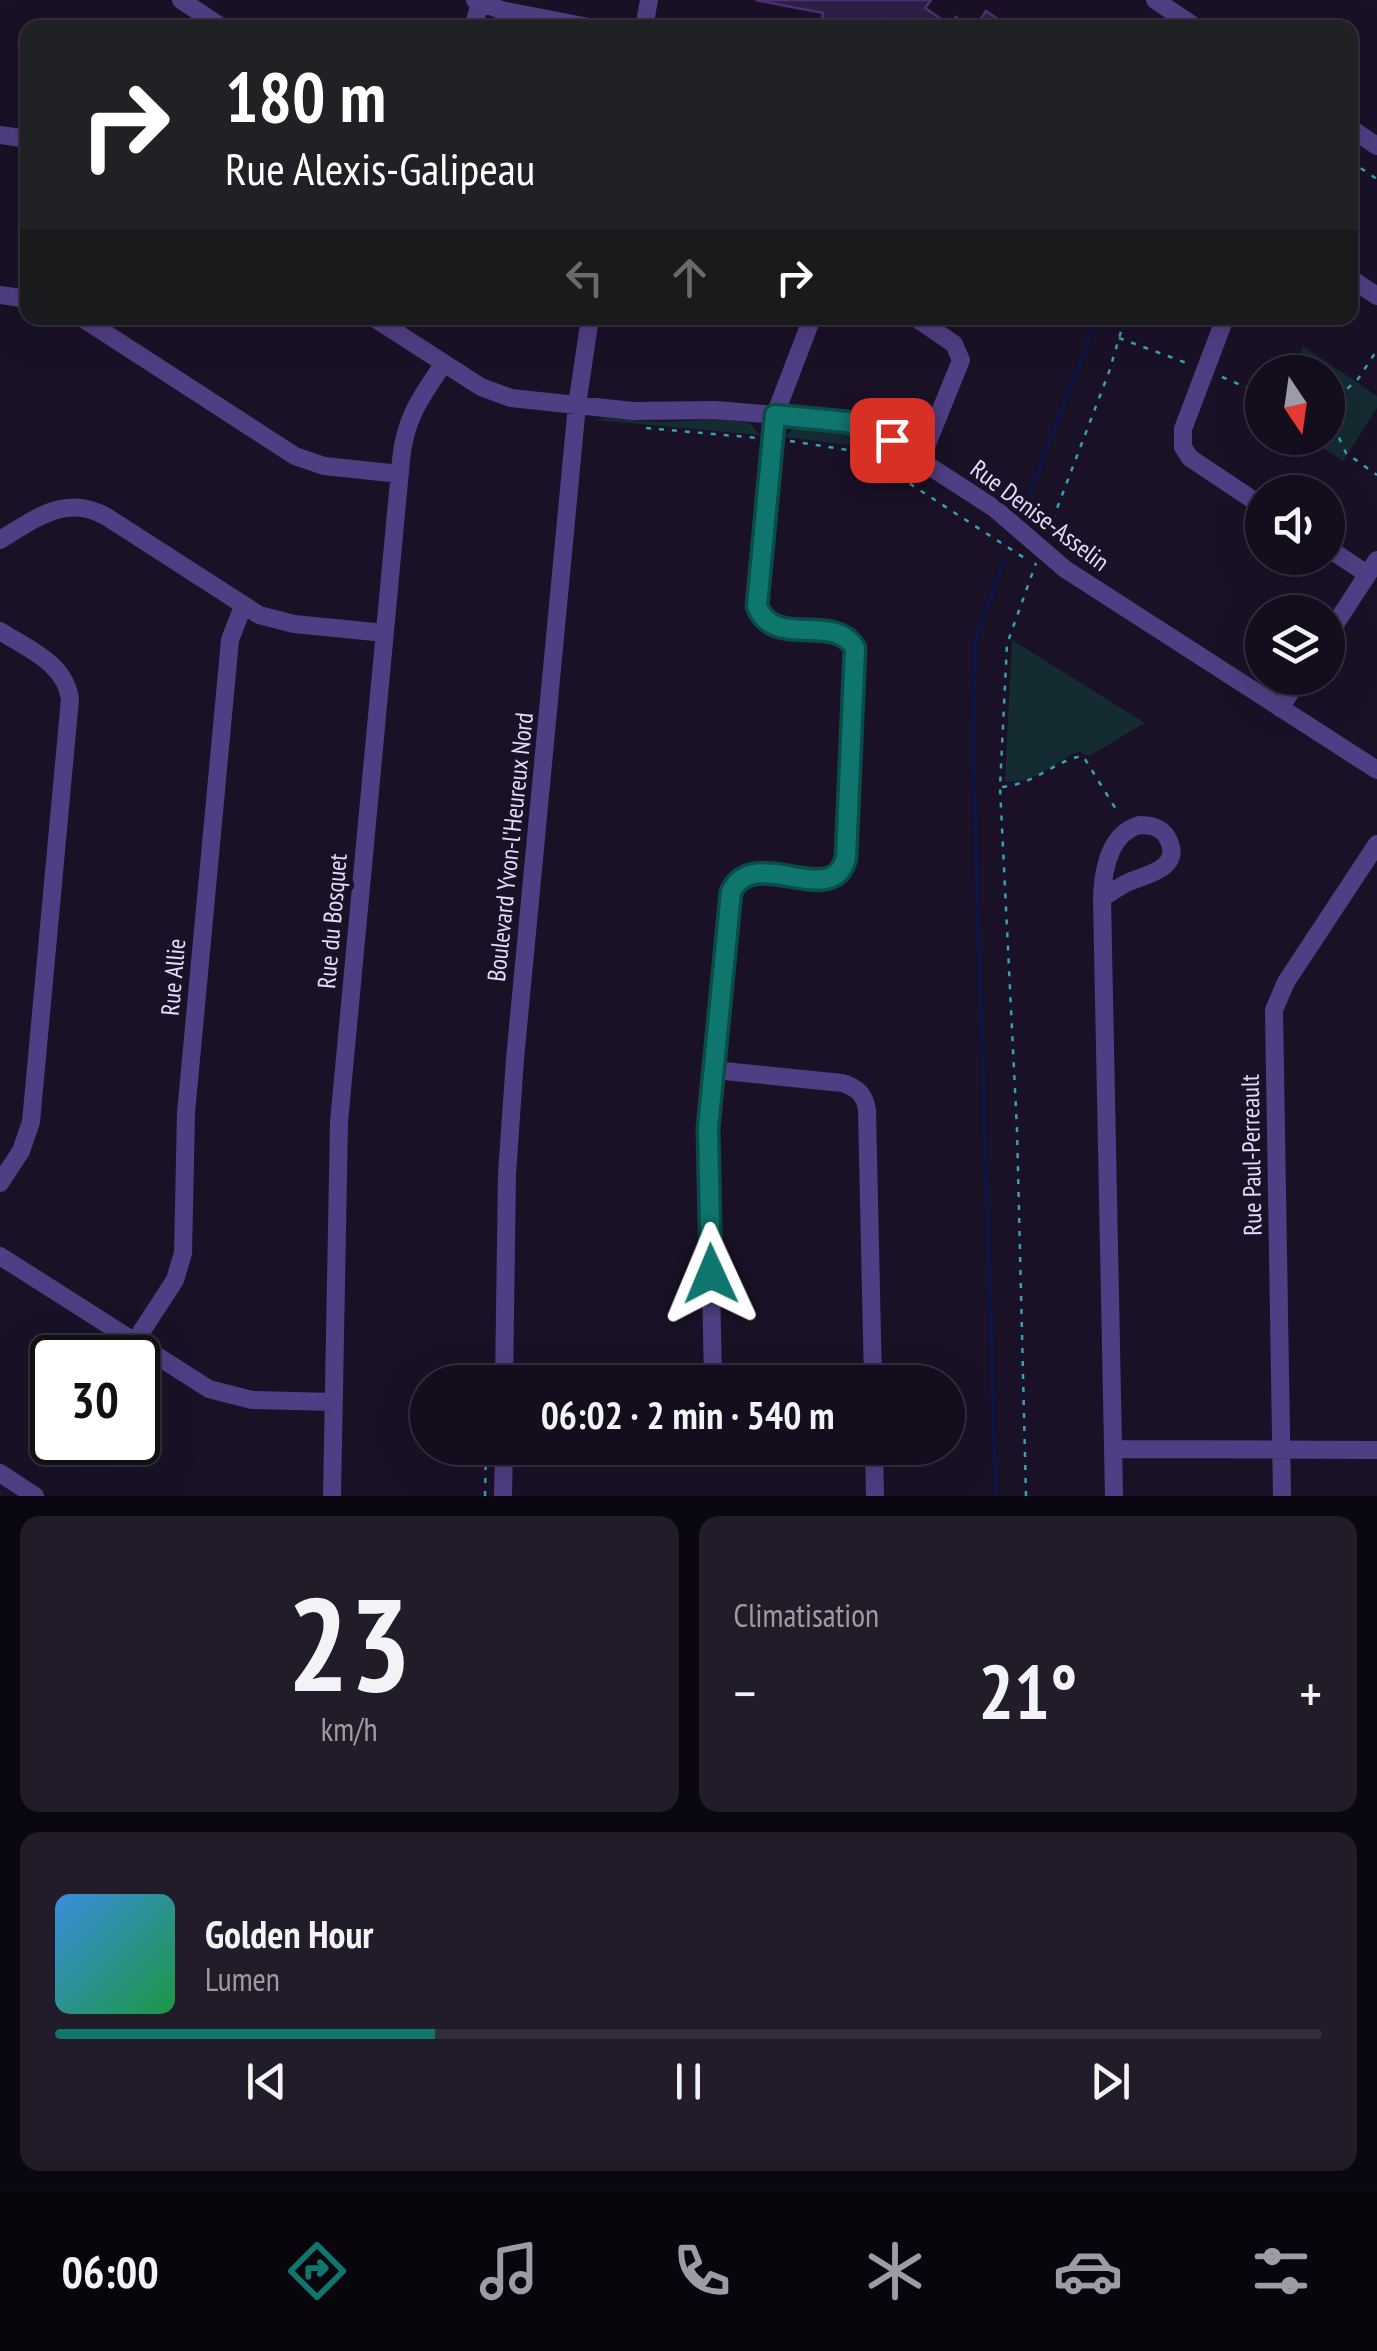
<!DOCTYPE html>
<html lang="fr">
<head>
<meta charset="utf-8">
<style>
	:root { --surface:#140d1d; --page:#211b2a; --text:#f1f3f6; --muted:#9d9ca4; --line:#332d3b; --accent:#0f766e }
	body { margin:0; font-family:"PT Sans Narrow",sans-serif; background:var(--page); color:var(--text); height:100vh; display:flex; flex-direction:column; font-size:38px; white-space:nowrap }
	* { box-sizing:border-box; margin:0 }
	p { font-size:32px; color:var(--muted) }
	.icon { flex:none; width:55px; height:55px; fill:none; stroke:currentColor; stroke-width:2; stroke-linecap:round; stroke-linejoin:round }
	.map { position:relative; height:1496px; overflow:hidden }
	.side { display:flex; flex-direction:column; gap:20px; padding:20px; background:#0b0710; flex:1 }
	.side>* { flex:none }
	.hud { position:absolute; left:20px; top:20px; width:1338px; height:305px; border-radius:20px; box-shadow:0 10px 40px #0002,0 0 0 2px var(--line); background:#202124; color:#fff; overflow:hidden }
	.needle { width:65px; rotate:167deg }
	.buttons { position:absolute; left:1245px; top:355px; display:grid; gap:20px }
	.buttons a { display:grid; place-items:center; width:100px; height:100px; border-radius:50%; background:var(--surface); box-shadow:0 10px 40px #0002,0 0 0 2px var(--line); font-size:50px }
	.speed { position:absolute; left:30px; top:1335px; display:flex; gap:20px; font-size:50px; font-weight:700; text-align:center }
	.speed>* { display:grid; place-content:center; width:130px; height:130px; border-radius:50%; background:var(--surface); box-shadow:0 10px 40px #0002,0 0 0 2px var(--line); line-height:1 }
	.speed .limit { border:5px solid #111; border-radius:15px; background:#fff; color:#111 }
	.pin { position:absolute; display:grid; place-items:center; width:85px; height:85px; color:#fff; margin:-42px; border-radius:20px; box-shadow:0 5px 15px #0006 }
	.me { position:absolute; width:110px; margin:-55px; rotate:359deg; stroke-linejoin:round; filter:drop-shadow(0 0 8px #0008) }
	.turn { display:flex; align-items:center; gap:35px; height:210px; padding:0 40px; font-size:45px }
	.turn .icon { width:130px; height:130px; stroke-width:2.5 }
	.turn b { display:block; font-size:70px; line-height:85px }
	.lanes { display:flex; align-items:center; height:95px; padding:0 40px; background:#0003; justify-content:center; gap:50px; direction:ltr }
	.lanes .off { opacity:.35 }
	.big { font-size:75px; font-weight:700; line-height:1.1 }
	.side .tile { flex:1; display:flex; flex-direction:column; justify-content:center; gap:15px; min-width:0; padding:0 35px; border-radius:20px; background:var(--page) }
	.side .dial { align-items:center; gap:0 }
	.dial b { font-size:130px; line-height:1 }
	.song { display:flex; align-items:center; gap:30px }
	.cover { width:120px; height:120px; border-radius:15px; background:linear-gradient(135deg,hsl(210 70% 55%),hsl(140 70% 35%)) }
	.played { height:10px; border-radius:5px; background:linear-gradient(90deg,var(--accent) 30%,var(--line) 30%) }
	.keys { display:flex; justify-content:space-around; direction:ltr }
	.heat { display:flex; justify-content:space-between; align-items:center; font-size:55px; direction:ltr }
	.side .tiles { flex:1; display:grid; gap:20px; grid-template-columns:1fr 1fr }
	.tile:last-child { grid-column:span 2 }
	.trip { position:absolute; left:410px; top:1365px; width:555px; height:100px; border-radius:50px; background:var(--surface); box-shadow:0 10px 40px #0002,0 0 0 2px var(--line); font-weight:700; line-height:100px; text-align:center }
	.tabs { display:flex; height:160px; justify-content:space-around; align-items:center; background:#08050c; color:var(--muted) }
	.tabs .icon { width:70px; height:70px }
	.tabs .on { color:var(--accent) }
	.tabs b { font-size:45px; color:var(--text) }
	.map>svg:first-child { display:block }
	.green { fill:#142b31 }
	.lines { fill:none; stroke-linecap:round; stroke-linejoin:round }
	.stream { stroke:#0d1544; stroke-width:4 }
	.building { fill:#2f1e47; stroke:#4c3172; stroke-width:2.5 }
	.path { stroke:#36a0b4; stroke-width:2.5; stroke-dasharray:5 8; stroke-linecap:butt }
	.minor { stroke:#503e84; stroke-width:18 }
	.route-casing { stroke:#0a4d48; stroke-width:25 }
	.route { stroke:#0f766e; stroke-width:18 }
	.labels { text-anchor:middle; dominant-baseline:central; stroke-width:10; stroke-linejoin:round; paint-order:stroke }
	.street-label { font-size:25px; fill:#e5d9fd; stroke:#1a1127 }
</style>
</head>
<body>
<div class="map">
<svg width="1377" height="1496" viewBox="0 0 1377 1496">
	<rect width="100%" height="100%" fill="#1a1127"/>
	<!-- green -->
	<path class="green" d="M1303 346 1377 396V408L1343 461 1308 438H1328V372H1293Z
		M604 418 663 422 720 419 750 423 760 435 595 420Z
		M797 427 862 436 909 464 903 473 858 446 783 437Z
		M1012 640 1145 723 1089 756 1080 752 1074 753C1053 765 1029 786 1005 781Z"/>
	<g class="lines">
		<!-- stream -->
		<path class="stream" d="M1028 498 1097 318
			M996 1496 973 749 975 642 1005 557"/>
	</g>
	<!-- building -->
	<path class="building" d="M755 0H931L925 8 950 25 956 17 971 28H895L883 19 881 28H820L823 13Z
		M986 11 1005 24 1002 28H975Z"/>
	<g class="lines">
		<!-- path -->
		<path class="path" d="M1350 161 1377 179
			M1119 338 1192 365
			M1222 377 1262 394
			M1328 406 1358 379 1377 350
			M1328 414 1346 453 1377 475
			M646 428 758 438
			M790 441 861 452 1029 561
			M1048 532 1109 372 1125 318
			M1002 787C1038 783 1055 760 1083 756L1119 814
			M485 1496 486 1448
			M1026 1496 1017 1130 1000 787 1007 644 1036 563"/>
		<!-- minor -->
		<path class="minor" d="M181 0 223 28
			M475 0 501 10 594 28
			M1155 0 1197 28
			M473 28 480 3
			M644 28 649 0
			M1350 128 1377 146
			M0 135 28 139
			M1350 278 1377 296
			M0 295 28 299
			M82 318 295 456 324 466 400 474
			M374 318 481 387 511 398 633 411 715 410 800 417 847 422 875 431 994 508 1065 569 1377 770
			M916 318 954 344 961 360 921 459
			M1225 318 1183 429V447L1190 458 1262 506
			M0 540C35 519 66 493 107 517L259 615 294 624 385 633
			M1328 548 1367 574
			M0 631C28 649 65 663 70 699L31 1122 21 1151 0 1183
			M1328 635 1377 560
			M1280 708 1300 678
			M1139 825C1151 825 1162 827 1168 839 1182 867 1150 874 1131 881 1121 885 1112 892 1102 898 1103 870 1109 834 1139 825Z
			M1102 898 1114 1496
			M714 1070 842 1083C857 1087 865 1095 867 1110L873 1382
			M0 1256 209 1389 252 1400 334 1402
			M134 1343 175 1280 183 1253 186 1113 230 640 243 606
			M504 1382 507 1174 515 1059 577 405 590 318
			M713 1382 708 1128 731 892C753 843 834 912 847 857L855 648C834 611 767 653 756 601L775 415 812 318
			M874 1448 875 1496
			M1113 1449 1377 1450
			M0 1473 35 1496
			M332 1496 339 1122 401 460C405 418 421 397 444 363
			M503 1496 504 1448
			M1282 1496 1274 1010 1286 982 1377 844"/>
	</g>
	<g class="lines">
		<defs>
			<path id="route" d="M711 1274 708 1128 731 892C754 843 834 912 846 857L855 648C834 612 774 650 757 606L775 415 847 422 892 440"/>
		</defs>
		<!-- route casing -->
		<use href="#route" class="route-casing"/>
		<!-- route -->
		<use href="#route" class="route"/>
	</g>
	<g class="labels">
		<!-- street labels -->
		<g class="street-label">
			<text transform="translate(1040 515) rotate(37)">Rue Denise-Asselin</text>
			<text transform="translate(510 847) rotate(-84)">Boulevard Yvon-l'Heureux Nord</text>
			<text transform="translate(332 921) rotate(-85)">Rue du Bosquet</text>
			<text transform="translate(173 977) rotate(-85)">Rue Allie</text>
			<text transform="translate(1251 1155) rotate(-91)">Rue Paul-Perreault</text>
		</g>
	</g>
</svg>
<div class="buttons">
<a><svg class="needle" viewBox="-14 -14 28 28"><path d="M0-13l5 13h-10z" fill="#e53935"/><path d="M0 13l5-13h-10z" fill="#9d9ca4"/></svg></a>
<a><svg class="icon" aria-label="sound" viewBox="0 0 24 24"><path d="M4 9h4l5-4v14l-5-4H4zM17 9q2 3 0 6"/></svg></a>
<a><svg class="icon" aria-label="layers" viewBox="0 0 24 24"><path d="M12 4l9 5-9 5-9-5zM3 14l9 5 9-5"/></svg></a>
</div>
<div class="speed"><div class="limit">30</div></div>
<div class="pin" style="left:892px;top:440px;background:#d93025"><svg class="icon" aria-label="arrive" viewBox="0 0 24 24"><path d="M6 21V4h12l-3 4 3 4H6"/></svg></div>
<svg class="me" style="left:711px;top:1274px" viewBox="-20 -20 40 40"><path d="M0-17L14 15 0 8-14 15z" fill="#0f766e" stroke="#fff" stroke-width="4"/></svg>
<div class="trip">06:02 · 2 min · 540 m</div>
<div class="hud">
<div class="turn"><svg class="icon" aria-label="right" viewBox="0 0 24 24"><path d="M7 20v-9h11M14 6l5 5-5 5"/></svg><div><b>180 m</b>Rue Alexis-Galipeau</div></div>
<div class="lanes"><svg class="icon off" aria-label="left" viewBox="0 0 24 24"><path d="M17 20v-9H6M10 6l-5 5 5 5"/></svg><svg class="icon off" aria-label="ahead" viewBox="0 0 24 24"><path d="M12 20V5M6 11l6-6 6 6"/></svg><svg class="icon" aria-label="right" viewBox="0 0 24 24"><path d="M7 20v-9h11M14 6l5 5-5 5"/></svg></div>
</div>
</div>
<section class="side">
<div class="tiles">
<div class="tile dial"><b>23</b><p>km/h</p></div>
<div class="tile"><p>Climatisation</p>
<div class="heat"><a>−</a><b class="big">21°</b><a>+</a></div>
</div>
<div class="tile">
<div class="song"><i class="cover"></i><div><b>Golden Hour</b><p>Lumen</p></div></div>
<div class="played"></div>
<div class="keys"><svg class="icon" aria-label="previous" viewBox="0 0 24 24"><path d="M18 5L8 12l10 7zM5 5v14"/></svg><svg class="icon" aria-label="pause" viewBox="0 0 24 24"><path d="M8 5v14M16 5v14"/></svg><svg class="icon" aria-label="next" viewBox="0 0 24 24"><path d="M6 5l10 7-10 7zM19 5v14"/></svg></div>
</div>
</div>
</section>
<nav class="tabs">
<b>06:00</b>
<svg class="icon on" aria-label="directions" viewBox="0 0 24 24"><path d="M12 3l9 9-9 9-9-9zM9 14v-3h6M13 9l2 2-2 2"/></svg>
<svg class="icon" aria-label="music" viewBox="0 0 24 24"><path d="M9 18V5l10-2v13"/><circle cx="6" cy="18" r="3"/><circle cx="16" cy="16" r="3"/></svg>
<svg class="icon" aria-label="phone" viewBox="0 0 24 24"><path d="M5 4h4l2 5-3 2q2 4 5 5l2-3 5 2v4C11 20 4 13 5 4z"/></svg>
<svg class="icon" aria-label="climate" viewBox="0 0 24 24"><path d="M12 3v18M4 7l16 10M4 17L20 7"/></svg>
<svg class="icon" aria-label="car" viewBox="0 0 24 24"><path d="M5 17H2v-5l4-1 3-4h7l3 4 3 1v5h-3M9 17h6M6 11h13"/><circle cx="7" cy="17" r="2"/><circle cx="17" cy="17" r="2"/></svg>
<svg class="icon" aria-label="filters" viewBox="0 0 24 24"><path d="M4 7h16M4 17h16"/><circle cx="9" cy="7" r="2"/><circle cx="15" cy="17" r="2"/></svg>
</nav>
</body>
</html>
